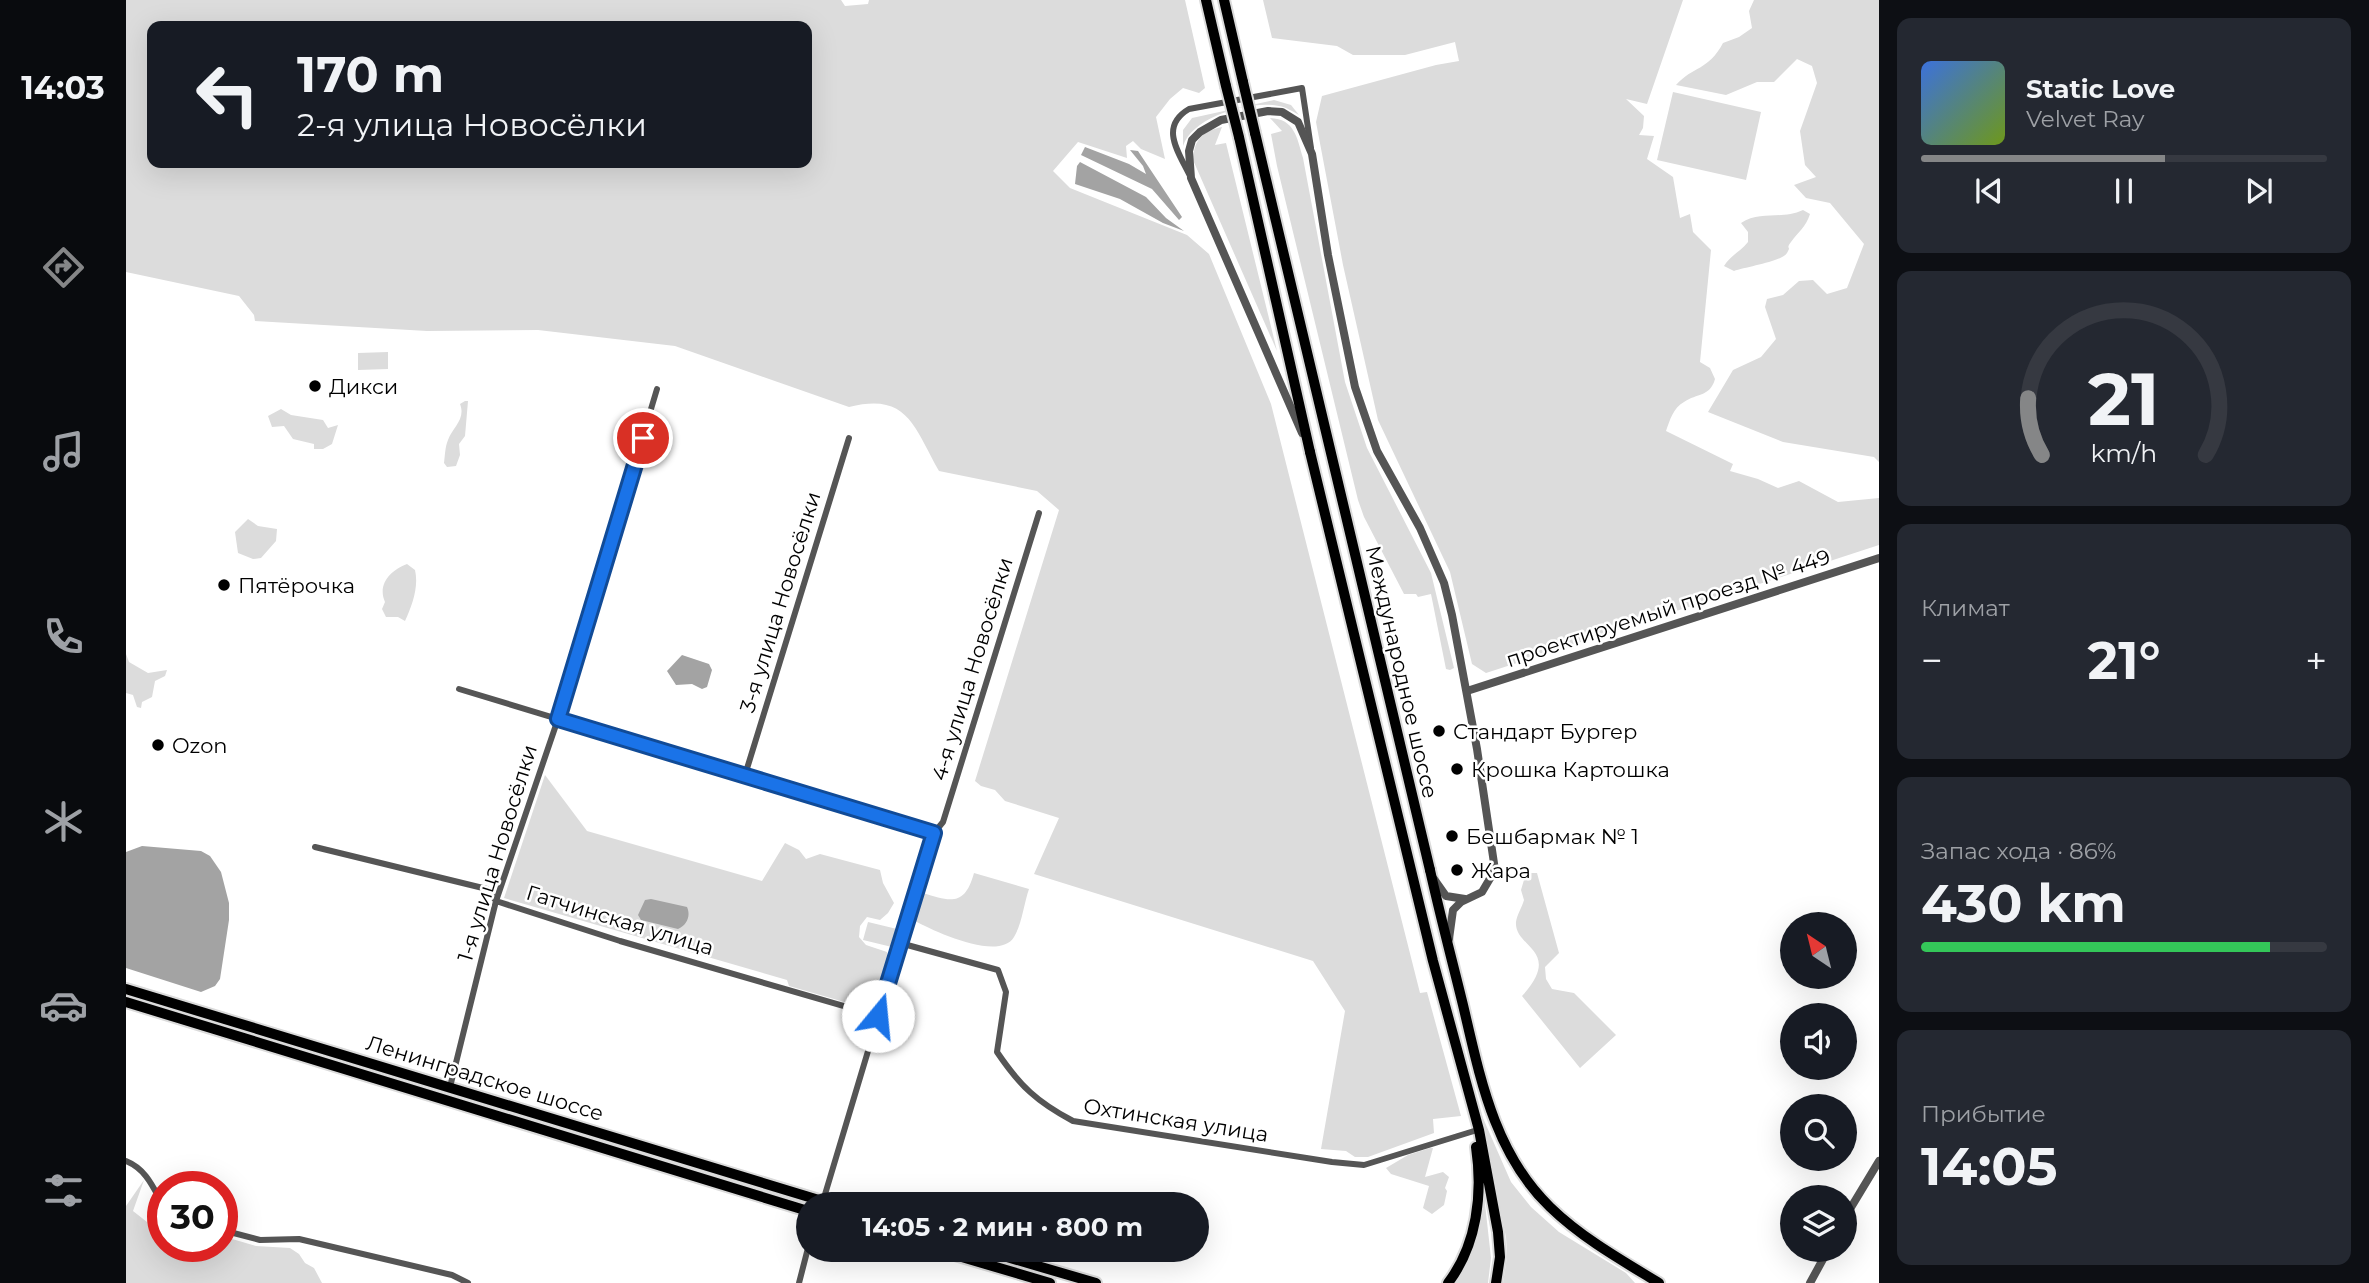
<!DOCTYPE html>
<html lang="ru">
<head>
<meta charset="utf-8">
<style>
	:root { --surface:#171b24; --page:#242831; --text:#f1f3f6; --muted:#9ea1a6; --line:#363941; --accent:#858687 }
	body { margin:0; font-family:Montserrat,sans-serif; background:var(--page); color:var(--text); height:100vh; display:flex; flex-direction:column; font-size:26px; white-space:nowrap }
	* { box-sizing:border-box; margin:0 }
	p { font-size:23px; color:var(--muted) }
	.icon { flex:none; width:38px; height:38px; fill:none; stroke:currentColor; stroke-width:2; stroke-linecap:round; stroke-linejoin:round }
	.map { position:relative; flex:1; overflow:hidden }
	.sheet { display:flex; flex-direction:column; gap:18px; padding:18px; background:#0d0f14; width:490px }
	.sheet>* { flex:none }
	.hud { position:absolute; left:21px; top:21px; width:665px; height:147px; border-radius:14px; box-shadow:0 7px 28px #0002; background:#171b24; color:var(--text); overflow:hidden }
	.needle { width:46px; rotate:325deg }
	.controls { position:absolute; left:1654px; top:912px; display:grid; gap:14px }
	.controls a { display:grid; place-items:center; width:77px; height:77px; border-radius:50%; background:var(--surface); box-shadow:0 7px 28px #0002; font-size:35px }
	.speed { position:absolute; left:21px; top:1171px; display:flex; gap:14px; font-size:35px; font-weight:700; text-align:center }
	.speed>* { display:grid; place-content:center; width:91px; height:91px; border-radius:50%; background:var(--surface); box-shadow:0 7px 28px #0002; line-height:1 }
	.speed .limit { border:10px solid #d22; background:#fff; color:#111 }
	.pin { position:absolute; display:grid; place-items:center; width:60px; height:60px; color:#fff; margin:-30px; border:4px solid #fff; border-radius:50%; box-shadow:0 2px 7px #0007 }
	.me { position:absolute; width:77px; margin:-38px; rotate:17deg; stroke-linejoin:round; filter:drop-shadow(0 0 5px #0008) }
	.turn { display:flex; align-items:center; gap:24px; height:147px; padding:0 35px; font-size:32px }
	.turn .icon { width:91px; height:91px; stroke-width:2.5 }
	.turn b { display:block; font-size:49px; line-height:60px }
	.big { font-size:52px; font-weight:700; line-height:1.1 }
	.sheet .widget { flex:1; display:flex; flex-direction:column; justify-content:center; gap:10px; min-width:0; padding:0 24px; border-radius:14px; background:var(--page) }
	.sheet .dial { align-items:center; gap:0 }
	.dial svg { height:182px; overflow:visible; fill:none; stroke:var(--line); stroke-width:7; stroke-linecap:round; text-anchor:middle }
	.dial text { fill:var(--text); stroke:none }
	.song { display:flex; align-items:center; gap:21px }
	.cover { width:84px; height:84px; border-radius:10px; background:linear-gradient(135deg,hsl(220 70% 55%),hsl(80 70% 35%)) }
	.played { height:7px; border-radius:4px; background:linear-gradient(90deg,var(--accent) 60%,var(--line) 60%) }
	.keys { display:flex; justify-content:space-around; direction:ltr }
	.heat { display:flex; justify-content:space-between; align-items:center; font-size:38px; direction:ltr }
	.charge { height:10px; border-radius:5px; background:linear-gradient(90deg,#34c759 86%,var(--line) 0) }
	.trip { position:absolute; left:670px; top:1192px; width:413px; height:70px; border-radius:35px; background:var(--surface); box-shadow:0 7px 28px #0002; font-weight:700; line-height:70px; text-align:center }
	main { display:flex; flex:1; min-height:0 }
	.tab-bar { display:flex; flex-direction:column; width:126px; justify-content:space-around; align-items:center; background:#090b0e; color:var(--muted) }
	.tab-bar .icon { width:49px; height:49px }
	.tab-bar .on { color:var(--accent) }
	.tab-bar b { font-size:32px; color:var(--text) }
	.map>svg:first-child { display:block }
	.green { fill:#dcdcdc; fill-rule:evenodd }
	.water { fill:#a3a3a3 }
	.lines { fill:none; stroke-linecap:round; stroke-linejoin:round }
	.trunk-casing { stroke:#dbdbdb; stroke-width:14 }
	.motorway-casing { stroke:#dbdbdb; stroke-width:14 }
	.minor { stroke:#555; stroke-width:6 }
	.tertiary { stroke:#555; stroke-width:8 }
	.trunk { stroke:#000; stroke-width:10 }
	.motorway { stroke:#000; stroke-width:10 }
	.motorway-bridge-casing { stroke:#dbdbdb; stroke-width:14; stroke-linecap:butt }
	.motorway-bridge { stroke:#000; stroke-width:10 }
	.route-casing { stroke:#114b97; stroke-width:18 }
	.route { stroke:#1a73e8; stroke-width:12 }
	.poi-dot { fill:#000; stroke:#fff; stroke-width:2.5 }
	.labels { text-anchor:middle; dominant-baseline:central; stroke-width:5; stroke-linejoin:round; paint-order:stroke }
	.poi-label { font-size:21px; fill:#000; stroke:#fff; text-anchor:start }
	.street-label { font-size:21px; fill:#000; stroke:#fff }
</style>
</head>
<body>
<main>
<nav class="tab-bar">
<b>14:03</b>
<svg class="icon on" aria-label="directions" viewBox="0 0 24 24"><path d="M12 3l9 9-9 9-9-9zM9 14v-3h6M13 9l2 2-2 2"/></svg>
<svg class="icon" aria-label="music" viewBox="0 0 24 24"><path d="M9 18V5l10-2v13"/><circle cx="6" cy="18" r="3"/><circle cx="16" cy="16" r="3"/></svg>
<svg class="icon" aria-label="phone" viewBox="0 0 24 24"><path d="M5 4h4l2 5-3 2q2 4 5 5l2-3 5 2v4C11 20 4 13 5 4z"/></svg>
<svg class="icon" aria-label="climate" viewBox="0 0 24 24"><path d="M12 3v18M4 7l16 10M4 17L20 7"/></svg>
<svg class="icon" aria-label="car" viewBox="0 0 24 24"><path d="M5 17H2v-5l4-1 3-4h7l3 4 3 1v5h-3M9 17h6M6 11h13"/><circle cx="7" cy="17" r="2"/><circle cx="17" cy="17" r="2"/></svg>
<svg class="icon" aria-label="filters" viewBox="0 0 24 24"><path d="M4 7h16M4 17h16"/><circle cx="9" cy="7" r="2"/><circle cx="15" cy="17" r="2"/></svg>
</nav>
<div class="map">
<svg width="1753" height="1283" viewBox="0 0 1753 1283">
	<rect width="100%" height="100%" fill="#fff"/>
	<!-- green -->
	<path class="green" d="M0 0H715L719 6 742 4 743 0H1059L1079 88 1073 93 1057 88 1044 99 1030 117 1039 159 1015 149 1007 141 1000 146 1001 158 952 142 927 171 944 188 1061 235 1083 254 1145 404 1294 993 1301 992 1335 1116 1307 1119 1308 1133 1242 1157H1229L1220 1151 1195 1149 1219 1011 1187 961 908 874 933 818 879 801 869 790 855 786 849 781 933 510 911 491 813 471C788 427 782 392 723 407L549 346 412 330 301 331 129 321 128 315 113 296 0 272ZM26 26H681V163H26Z
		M1137 0H1557L1521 104 1500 99 1518 116 1517 128 1513 135 1528 136 1521 159 1547 177 1554 218 1564 214 1567 232 1585 250 1574 362 1584 368 1589 379C1584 397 1571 393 1558 402 1547 408 1544 420 1540 431L1607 464 1604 471 1632 479 1652 488 1673 481 1712 502 1753 498V545L1360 673 1346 664 1324 572 1252 420 1217 265 1190 122 1196 96 1310 65 1333 61 1329 42 1279 55H1227L1211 46 1146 38Z
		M1628 0H1753V462L1748 457 1657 442 1582 412 1607 370 1635 357 1650 339 1639 307 1641 299 1657 295 1673 281 1687 280 1701 294 1721 288 1738 244 1704 203 1680 198 1668 185 1690 177 1679 165 1674 131 1691 83 1686 66 1671 59 1648 82H1631L1600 95 1550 85C1567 66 1582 71 1597 43L1613 37 1626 28 1623 11Z
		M1547 92 1635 112 1620 180 1531 160Z
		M1148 100 1165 105 1173 115C1166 111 1160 107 1153 106 1125 100 1067 116 1057 146V130L1066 118Z
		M1144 118C1169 119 1171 138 1177 158L1219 382 1241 448 1305 573 1328 668 1324 670 1320 669 1305 594 1292 597 1290 594H1278L1238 517 1232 500 1151 166 1145 134 1156 131Z
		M1096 127 1089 145 1100 143 1151 351 1067 160C1068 139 1077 131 1096 127Z
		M1677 210 1684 214C1680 227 1672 232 1665 242 1659 250 1666 245 1661 253 1657 261 1620 267 1608 271L1598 266C1605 255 1614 252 1622 242V232L1615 223C1635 210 1656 220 1677 210Z
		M262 352V369L232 370V353Z
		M339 401H342L339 436 333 444 334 455 330 466 321 467 318 463C319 456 319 447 322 440 327 427 340 419 334 404Z
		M155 409 165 415 197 420 202 428 212 425 206 444 197 449H188V444L167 439 158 426 146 427 142 416Z
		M122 519 132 526 151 529 150 541 135 558 127 559 112 553 109 532Z
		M281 564 289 570C293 587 286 606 279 621L272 617H260L256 609 259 602C251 584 265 570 281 564Z
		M0 654 3 662 22 673 41 670 39 676 29 681 26 697 16 702 15 708 11 707 7 695 0 693Z
		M419 775 461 831 636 881 659 843 673 850 680 859 694 854 754 870 757 883 768 903 762 913 754 920 741 917 734 926 733 937 740 945 761 952 764 963C762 971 750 1006 746 1010L663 986 661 980 378 898Z
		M848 873 903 889C898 903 896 924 888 937 873 962 808 931 789 921L797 893C825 902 839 906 848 873Z
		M1400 873H1411L1433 953 1419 967 1420 979 1426 989 1448 993 1490 1035 1454 1068 1396 996C1438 950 1388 948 1390 922 1391 915 1396 907 1398 900L1395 890Z
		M742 922 771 929 766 947 737 940Z
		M1353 1109 1385 1182 1405 1207 1433 1232 1500 1273 1509 1283H1377L1381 1257 1380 1237Z
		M1304 1148H1307L1299 1177 1317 1172 1323 1177 1319 1188 1321 1191 1318 1205 1306 1214 1297 1208 1303 1186 1265 1174 1260 1168 1282 1155Z
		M18 1180 7 1211 21 1222 37 1215V1246H96V1236L130 1246 164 1248 173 1254 179 1263 188 1268 196 1283H0V1206Z
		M1358 1195 1365 1258 1362 1283H1329C1346 1255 1355 1228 1358 1195Z"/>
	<!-- water -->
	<path class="water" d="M959 147 1003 164 1020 174 1017 166 1004 150 1012 151 1056 217 1053 220 1026 189 955 155Z
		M954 162 1020 197 1040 218 1058 231 1037 223 994 199 949 184 951 166Z
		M556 655 583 664 586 670 581 687 576 689 566 684 550 685 541 671Z
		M16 846 75 851 84 856 95 872 103 903V920L94 979 89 986 75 992 0 968V852Z
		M525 899 561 907C565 916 561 925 552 929L515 920 512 915 519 900Z"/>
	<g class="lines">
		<defs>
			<path id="trunk" d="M1184 452 1307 961 1353 1130 1372 1232 1374 1257 1370 1283
				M1304 870C1314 915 1326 960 1337 1005 1354 1077 1368 1153 1424 1207 1456 1238 1495 1260 1533 1283
				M0 989 706 1204
				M0 1002 682 1211
				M812 1250 924 1283
				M857 1250 970 1283
				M1322 1283C1351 1245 1357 1194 1350 1147"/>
			<path id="motorway" d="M1080 0 1100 86
				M1098 0 1117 82
				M1129 133 1304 870
				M1113 137 1184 452"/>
		</defs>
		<!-- trunk casing -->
		<use href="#trunk" class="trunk-casing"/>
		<!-- motorway casing -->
		<use href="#motorway" class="motorway-casing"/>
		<!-- minor -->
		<path class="minor" d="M1063 174C1051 150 1034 126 1063 109L1176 88 1185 148
			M333 689 808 833
			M619 775 723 438
			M189 847 361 889 370 901 494 941 752 1016
			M774 943 872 970 880 992 871 1052C894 1086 911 1102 947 1121L1206 1162 1238 1165 1348 1131
			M324 1087 370 901 432 719 531 389
			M0 1161C20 1169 27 1187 37 1205
			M697 1201 791 888 808 833 817 822 913 513
			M96 1230 134 1240 173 1239 326 1275 342 1283
			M673 1283 682 1248"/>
		<!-- tertiary -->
		<path class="tertiary" d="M1176 433 1065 178 1063 151 1066 140 1074 132 1095 120 1142 111 1156 112 1172 122 1186 154 1202 255 1229 387 1251 451 1294 528 1318 583 1326 615 1351 749 1369 870 1356 892 1335 902 1327 910 1323 939
			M1341 691 1753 558
			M1308 879 1320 896 1339 899
			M1718 1219 1753 1161
			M1684 1283 1702 1250"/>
		<!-- trunk -->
		<use href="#trunk" class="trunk"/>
		<!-- motorway -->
		<use href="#motorway" class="motorway"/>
		<defs>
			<path id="motorway-bridge" d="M1117 82 1129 133
				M1100 86 1113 137"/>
		</defs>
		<!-- motorway-bridge casing -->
		<use href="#motorway-bridge" class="motorway-bridge-casing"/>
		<!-- motorway-bridge -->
		<use href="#motorway-bridge" class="motorway-bridge"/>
	</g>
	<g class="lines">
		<defs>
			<path id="route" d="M517 438 432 719 808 833 752 1016"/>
		</defs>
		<!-- route casing -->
		<use href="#route" class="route-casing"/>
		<!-- route -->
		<use href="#route" class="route"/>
	</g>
	<!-- markers -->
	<g class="poi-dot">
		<circle cx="189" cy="386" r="7"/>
		<circle cx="98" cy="585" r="7"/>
		<circle cx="1313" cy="731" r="7"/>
		<circle cx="32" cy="745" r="7"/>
		<circle cx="1331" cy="769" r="7"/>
		<circle cx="1326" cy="836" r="7"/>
		<circle cx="1331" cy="870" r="7"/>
	</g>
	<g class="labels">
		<!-- poi labels -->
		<g class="poi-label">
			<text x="203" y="386">Дикси</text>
			<text x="112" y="585">Пятёрочка</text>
			<text x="1327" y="731">Стандарт Бургер</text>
			<text x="46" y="745">Ozon</text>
			<text x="1345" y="769">Крошка Картошка</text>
			<text x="1340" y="836">Бешбармак № 1</text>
			<text x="1345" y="870">Жара</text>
		</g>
		<!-- street labels -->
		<g class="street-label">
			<text transform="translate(654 602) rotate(-73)">3-я улица Новосёлки</text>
			<text transform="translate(1542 608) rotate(-18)">проектируемый проезд № 449</text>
			<text transform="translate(846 669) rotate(-73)">4-я улица Новосёлки</text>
			<text transform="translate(1276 672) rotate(77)">Международное шоссе</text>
			<text transform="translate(371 853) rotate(-73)">1-я улица Новосёлки</text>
			<text transform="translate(494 920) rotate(17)">Гатчинская улица</text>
			<text transform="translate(359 1078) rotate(17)">Ленинградское шоссе</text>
			<text transform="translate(1050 1120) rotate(9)">Охтинская улица</text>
		</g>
	</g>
</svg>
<div class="controls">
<a><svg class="needle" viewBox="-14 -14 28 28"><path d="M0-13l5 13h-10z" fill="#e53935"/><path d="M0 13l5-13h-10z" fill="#9ea1a6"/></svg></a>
<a><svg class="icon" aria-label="sound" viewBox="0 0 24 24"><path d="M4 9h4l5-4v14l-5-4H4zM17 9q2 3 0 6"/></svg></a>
<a><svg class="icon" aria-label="search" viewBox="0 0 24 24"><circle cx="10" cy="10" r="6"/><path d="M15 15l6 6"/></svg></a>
<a><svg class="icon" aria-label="layers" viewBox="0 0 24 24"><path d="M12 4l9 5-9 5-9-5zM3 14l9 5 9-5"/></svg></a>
</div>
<div class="speed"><div class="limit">30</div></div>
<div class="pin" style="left:517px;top:438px;background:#d93025"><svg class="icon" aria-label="arrive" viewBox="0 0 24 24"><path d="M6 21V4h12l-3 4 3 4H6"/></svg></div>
<svg class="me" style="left:752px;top:1016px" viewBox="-20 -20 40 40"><circle r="19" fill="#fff"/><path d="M0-13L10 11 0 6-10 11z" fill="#1a73e8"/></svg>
<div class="trip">14:05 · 2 мин · 800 m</div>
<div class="hud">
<div class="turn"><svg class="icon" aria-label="left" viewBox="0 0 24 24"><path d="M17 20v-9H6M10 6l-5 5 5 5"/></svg><div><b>170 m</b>2-я улица Новосёлки</div></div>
</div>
</div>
<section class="sheet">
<div class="widget">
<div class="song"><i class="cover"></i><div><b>Static Love</b><p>Velvet Ray</p></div></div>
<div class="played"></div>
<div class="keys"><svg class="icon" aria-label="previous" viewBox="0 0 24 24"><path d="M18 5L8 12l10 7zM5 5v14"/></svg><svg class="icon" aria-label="pause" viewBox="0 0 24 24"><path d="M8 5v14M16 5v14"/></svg><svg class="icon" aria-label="next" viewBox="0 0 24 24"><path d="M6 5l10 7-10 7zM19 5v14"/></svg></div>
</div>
<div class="widget dial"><svg viewBox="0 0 100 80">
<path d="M14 69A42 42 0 1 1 86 69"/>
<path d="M14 69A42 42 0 0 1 8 44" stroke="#858687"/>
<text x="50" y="56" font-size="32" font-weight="700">21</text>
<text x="50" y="72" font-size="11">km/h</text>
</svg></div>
<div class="widget"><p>Климат</p>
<div class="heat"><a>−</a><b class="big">21°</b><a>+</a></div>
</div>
<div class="widget"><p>Запас хода · 86%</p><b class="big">430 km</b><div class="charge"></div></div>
<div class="widget"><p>Прибытие</p><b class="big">14:05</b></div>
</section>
</main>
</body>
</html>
